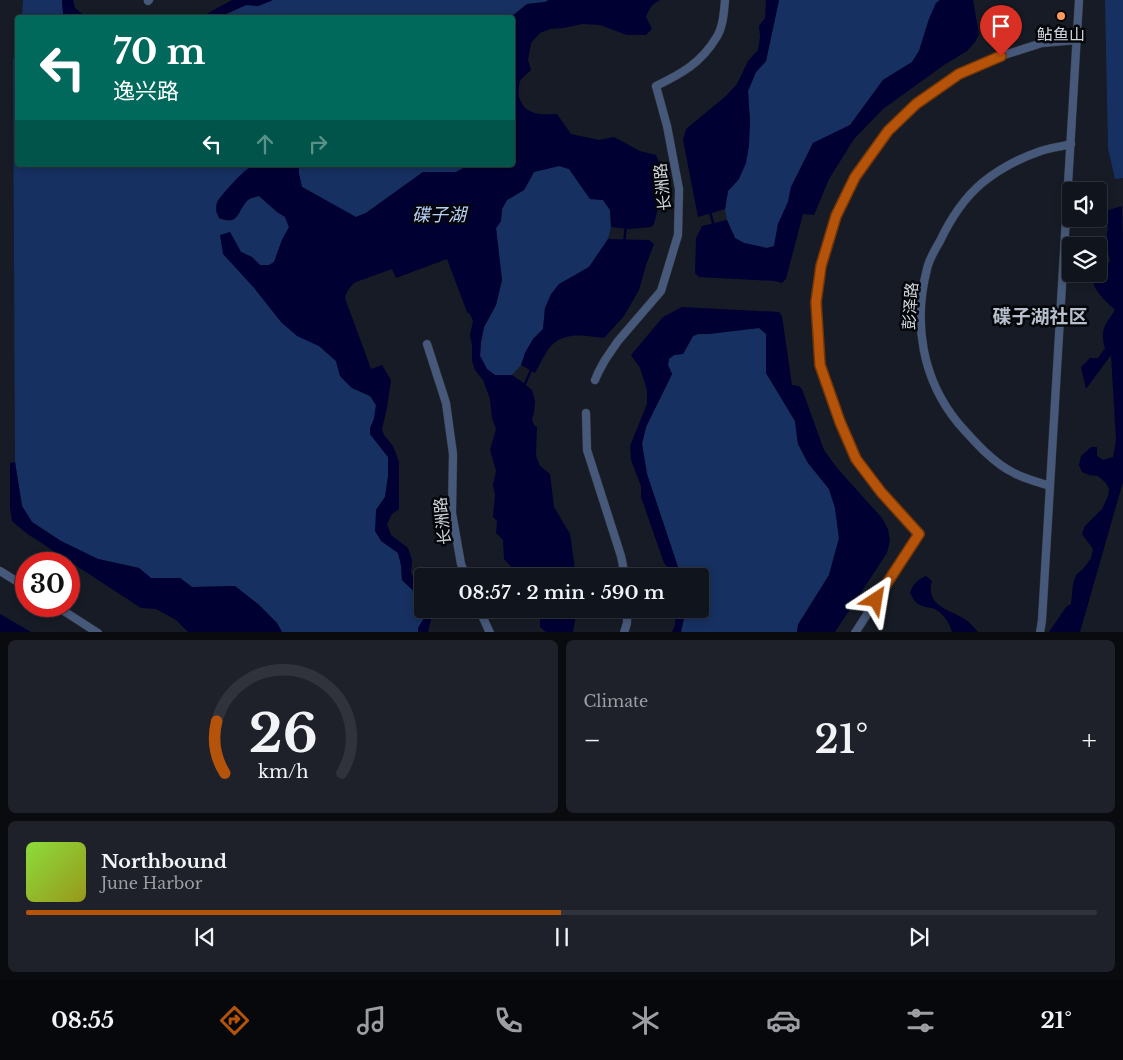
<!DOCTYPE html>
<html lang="en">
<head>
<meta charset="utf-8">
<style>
	:root { --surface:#10141c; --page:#1e2129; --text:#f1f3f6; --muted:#9c9ea3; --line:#30333b; --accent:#b45309 }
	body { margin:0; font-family:"Libre Baskerville","Noto Sans SC",serif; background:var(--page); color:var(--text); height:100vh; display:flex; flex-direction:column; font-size:19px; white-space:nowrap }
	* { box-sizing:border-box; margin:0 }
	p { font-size:16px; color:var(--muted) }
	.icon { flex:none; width:28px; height:28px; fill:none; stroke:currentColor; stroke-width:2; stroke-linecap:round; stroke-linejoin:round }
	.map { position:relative; height:632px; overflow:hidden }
	.sheet { display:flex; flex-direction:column; gap:8px; padding:8px; background:#090b0f; flex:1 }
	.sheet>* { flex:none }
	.banner { position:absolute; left:15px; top:15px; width:500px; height:152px; border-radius:5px; box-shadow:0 2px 8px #0003,0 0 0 1px var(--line); background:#00695c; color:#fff; overflow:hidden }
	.tools { position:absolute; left:1062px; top:182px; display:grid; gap:10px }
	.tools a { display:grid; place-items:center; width:45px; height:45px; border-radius:5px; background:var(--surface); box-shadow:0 2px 8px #0003,0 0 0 1px var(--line); font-size:25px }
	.speed { position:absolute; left:15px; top:552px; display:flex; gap:10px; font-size:25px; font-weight:700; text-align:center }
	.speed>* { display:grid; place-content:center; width:65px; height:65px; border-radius:50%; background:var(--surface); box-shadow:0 2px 8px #0003,0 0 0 1px var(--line); line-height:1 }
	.speed .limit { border:8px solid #d22; background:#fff; color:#111 }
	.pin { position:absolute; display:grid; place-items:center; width:42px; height:42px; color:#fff; margin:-51px -21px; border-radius:50% 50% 50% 0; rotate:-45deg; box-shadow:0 0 5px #0007 }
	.pin .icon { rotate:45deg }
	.me { position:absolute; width:55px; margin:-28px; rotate:33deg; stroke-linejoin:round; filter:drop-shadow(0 0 4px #0008) }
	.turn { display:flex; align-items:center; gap:18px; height:105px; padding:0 15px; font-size:22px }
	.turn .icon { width:65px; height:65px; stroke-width:2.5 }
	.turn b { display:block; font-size:35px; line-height:42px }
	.lanes { display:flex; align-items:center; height:48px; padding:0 15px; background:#0003; justify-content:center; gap:25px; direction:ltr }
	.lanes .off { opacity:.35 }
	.big { font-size:38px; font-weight:600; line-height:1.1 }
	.sheet .widget { flex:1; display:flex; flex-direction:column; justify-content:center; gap:8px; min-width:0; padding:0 18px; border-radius:8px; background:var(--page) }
	.sheet .dial { align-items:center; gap:0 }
	.dial svg { height:130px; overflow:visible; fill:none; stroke:var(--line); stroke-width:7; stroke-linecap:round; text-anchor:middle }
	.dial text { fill:var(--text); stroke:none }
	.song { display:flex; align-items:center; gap:15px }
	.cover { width:60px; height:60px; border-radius:8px; background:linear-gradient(135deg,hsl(90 70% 55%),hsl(60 70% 35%)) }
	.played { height:5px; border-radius:2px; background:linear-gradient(90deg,var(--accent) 50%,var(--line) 50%) }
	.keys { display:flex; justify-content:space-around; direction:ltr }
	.heat { display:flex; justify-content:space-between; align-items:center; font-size:28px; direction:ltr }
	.sheet .tiles { flex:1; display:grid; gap:8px; grid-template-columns:1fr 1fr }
	.widget:last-child { grid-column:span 2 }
	.trip { position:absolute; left:414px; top:568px; width:295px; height:50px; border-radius:5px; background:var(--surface); box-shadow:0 2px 8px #0003,0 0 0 1px var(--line); font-weight:600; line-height:50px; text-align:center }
	.tabs { display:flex; height:80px; justify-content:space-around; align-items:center; background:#06080b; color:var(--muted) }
	.tabs .icon { width:35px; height:35px }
	.tabs .current { color:var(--accent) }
	.tabs b { font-size:22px; color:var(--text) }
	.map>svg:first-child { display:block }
	.green { fill:#163061 }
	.water { fill:#003 }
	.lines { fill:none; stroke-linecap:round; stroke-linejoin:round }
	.stream { stroke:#003; stroke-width:2.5 }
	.minor-casing { stroke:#30353f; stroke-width:9 }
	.minor { stroke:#47597a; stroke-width:8 }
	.route-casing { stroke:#753606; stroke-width:12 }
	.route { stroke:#b45309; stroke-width:9 }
	.poi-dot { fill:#ff9b5b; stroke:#04060a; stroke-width:2 }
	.labels { text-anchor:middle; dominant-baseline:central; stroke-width:5; stroke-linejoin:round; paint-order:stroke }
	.poi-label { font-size:16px; fill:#d3d7de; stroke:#04060a }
	.street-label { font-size:16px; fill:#d3d7de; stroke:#04060a }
	.water-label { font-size:18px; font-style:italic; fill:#b8cff8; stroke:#04060a }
	.quarter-label { font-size:19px; font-weight:bold; fill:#b8c0cd; stroke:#04060a }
</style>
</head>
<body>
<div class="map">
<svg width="1123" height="633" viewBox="0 0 1123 633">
	<rect width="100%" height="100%" fill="#161b25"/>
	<!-- green -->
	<path class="green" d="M23 0H62L63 13 64 17 22 18Z
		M273 0H549L545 2 527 4 511 17 219 18 246 5 258 6Z
		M779 0H940L936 3 929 19 919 51 912 62 883 80 850 125 813 143 791 187 788 202 778 224 774 246 767 248 744 243 735 238 727 220 725 209 728 191 739 179 750 122 748 91 756 72 766 61Z
		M1105 0H1123V178L1115 179 1108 148Z
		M17 56 18 165H262L249 168 217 201 216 212 219 218C239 226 237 211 247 200 250 198 255 197 259 196L277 212 286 217 289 227 282 240 274 262 269 265H260L252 257 241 252 230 232 255 289 281 322 298 336 319 346 336 361 340 376 352 388 370 396 376 405 374 419 370 428V434L388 457V476L385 497 376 510 382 541 398 553 401 565 402 580 421 598C423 603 425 612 424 617 423 623 418 626 418 632H282L277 623 258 604 235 586 192 587 180 578H150L139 568 98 559 61 541 32 522 22 506 15 462 13 58Z
		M299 165H469L456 172H423L366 213 356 217 302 187 299 174Z
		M559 166 569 169 590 199 603 200 610 210 611 227 608 239 589 267 576 275 545 308 543 329 533 339 525 353 521 365 512 375H495L487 369 480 356 481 342 484 327 496 305 502 280 496 228 501 221 502 209 507 200 524 190 534 172Z
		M759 328 766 334V373L795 421 798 444 808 463 829 489 835 508 839 538 829 575 798 624 797 632H681L686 609H700V576H681L647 474 642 444 646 427 672 374 668 365 669 358 674 355 683 354 693 336 698 334H708Z"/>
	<!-- water -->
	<path class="water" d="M62 0H73L75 8 86 17H64L63 13Z
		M232 0H273L258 6 246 5 219 17H204L210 12Z
		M549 0H660C652 4 649 9 646 17L652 29 646 35H627L600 25 582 24 564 28 550 29 540 33 531 43 528 60 531 70 520 80C519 85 518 92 519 97 524 115 541 115 557 114L571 134 599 140 614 137 640 151 656 155 666 181V194L658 208 654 224 651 227 629 229 611 227 610 210 603 200 590 199 569 169 559 166 534 172 524 190 507 200 502 209 501 221 496 228 502 280 496 305 484 327 481 342 480 356 487 369 495 375H512L521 381 532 390 535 401 534 413 532 419 534 425 537 427 536 456 540 466 550 474 554 507 570 534 576 576H516L515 571 504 559 503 540 496 533 497 521 493 517 495 495 493 485 496 471 490 450 496 429 492 418 490 399 483 380 475 370 472 361V345L470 335 473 321 470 314 467 312 447 259 396 278 392 269 356 282C349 287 347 291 345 298L371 369 382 365 391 380 387 408 382 429 384 435 393 446 399 462V509L392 514 387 524 391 535 408 548 412 560 411 573 422 589V601L421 598 402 580 401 565 398 553 381 541 375 531 376 510 385 497 388 476V457L370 434V428L374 419 376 405 370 396 352 388 340 376 336 361 319 346 297 336 281 322 255 289 223 254 220 235 230 232 241 252 252 257 260 265H269L274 262 282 240 289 227 285 217 277 212 259 196C255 197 250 198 247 201 237 212 239 226 219 218 217 213 215 209 217 203 219 197 243 171 249 168 259 163 287 165 299 165V174L302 187 356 217 366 213 423 172H456L469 165H512V18L511 17 527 4 545 2Z
		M766 0H779L766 61 756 72 748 91 750 122 749 146 746 163 739 179 728 191 725 209 698 217 683 140 686 129 726 96 737 84 748 61 758 50 760 37 759 26 765 18Z
		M940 0H973L979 34 975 42 967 51 944 65 883 109 854 139 829 179 814 215 803 214 786 279 782 283 775 281 699 277 695 273 696 238 702 226 727 220 735 238 744 243 767 248 774 246 778 224 788 202 791 187 813 143 850 125 883 80 912 62 919 51 929 19 936 3Z
		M1122 206 1123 242V482L1080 632H1049L1066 607 1071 604 1073 584 1076 575 1084 568 1091 558 1093 549 1082 534 1085 526 1102 509 1108 496 1109 489 1106 483 1098 476 1089 475 1082 472 1079 465 1081 456 1091 447H1097V456L1103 460 1113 457 1116 440 1111 355 1086 389 1081 367 1090 358H1098L1105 348C1099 330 1106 324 1115 310 1105 300 1091 290 1093 274H1099V270L1102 271 1110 261C1107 249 1106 239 1108 226L1099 215V213Z
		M608 239 649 240 654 244 646 265 639 290 624 316 604 338C586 336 565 331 551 346 546 351 539 366 535 373L521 365 525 353 533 339 543 329 545 308 551 294 559 284 589 267Z
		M682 307 779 312 782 316 792 385 799 386 802 389 824 450 837 468 882 518 888 529 890 541 887 553 835 632H797L798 625 829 575 839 538 835 508 829 489 808 463 798 444 795 421 766 373V334L759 328 708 334H698L693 336 683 354 674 355 669 359 668 365 672 374 646 427 642 444 647 474 681 576H674L664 563 641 497V486L631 460 630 446 647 404V390L640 368 631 355 663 317Z
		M15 462 22 506 32 522 61 541 98 559 139 568 151 578H180L192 587 235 586 258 604 277 623 282 632H188L176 620 156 609 141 608 26 533 12 521 10 508V463Z
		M926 576 932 581C924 609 956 610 970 623 973 626 976 630 978 632H952C949 622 943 612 932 608 928 607 924 607 920 605 915 603 913 598 910 593 913 584 917 580 926 576Z
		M424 609H431L432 615 428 632H418V628L424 618Z
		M530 609H577L573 632H546L540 627V618Z
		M676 609H686L681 632H672L675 625Z
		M0 614 31 632H0Z"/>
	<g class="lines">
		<!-- stream -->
		<path class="stream" d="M710 212 714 226
			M624 243 626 226
			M524 386 532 368"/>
		<defs>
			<path id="minor" d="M148 1 149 0
				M427 344 446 403 453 454 452 513 461 564 466 576
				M595 380 598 373 605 360 618 341 661 291 678 235 679 189 667 126 656 86C681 74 701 63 716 38 723 28 724 12 725 0
				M586 413 587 450 621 556 625 576
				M1050 486C1038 482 1025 479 1014 473 993 463 973 440 958 423 922 379 913 323 927 269 929 259 935 250 940 241 950 220 963 199 982 183 998 170 1018 159 1038 152 1048 148 1060 147 1071 144
				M0 571 26 587
				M56 606 98 633
				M479 609 490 633
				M624 633 627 623V609
				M855 633 919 534 881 492 856 459 839 422 821 365 816 302 821 266 836 216 855 177 888 131 916 104 959 74 1001 56 1042 43 1077 40
				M1040 633 1042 620 1079 0"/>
		</defs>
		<!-- minor casing -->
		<use href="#minor" class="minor-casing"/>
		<!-- minor -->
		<use href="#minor" class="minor"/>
	</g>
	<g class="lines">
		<defs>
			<path id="route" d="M876 600 919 534 881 492 856 459 840 422 820 365 816 302 821 266 836 216 855 177 888 131 916 104 959 74 1001 56"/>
		</defs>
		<!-- route casing -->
		<use href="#route" class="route-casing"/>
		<!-- route -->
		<use href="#route" class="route"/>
	</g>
	<!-- markers -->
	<circle class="poi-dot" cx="1061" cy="16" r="5"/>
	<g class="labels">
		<!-- poi labels -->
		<g class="poi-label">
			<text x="1061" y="34">鲇鱼山</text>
		</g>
		<!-- street labels -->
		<g class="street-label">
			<text transform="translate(662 187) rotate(-96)">长洲路</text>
			<text transform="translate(910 306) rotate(-86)">彭泽路</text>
			<text transform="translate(442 521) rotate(-96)">长洲路</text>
		</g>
		<!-- water labels -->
		<g class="water-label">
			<text x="439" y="215">碟子湖</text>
		</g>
		<!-- quarter labels -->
		<g class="quarter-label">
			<text x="1040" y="316">碟子湖社区</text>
		</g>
	</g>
</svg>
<div class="tools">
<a><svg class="icon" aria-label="sound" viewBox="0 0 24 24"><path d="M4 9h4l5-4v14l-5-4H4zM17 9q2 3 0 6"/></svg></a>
<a><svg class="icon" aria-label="layers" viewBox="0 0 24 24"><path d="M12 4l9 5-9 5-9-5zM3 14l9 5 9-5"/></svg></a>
</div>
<div class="speed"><div class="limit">30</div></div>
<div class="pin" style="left:1001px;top:56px;background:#d93025"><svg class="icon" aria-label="arrive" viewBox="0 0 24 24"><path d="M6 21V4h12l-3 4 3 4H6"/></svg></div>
<svg class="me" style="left:876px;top:600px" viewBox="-20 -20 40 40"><path d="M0-17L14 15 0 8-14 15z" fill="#b45309" stroke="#fff" stroke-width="4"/></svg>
<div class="trip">08:57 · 2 min · 590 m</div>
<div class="banner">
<div class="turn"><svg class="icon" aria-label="left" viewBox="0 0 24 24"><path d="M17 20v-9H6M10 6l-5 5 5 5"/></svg><div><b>70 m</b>逸兴路</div></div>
<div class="lanes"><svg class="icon" aria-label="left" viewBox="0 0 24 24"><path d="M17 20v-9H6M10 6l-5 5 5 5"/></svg><svg class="icon off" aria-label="ahead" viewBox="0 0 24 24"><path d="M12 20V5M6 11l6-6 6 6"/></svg><svg class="icon off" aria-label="right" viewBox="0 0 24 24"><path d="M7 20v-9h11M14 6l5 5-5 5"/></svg></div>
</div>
</div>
<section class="sheet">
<div class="tiles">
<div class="widget dial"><svg viewBox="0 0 100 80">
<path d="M14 69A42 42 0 1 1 86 69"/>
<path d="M14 69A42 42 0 0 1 9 37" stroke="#b45309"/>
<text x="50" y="56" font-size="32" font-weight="700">26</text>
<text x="50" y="72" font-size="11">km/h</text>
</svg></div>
<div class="widget"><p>Climate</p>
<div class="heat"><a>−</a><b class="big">21°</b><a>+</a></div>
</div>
<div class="widget">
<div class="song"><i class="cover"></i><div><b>Northbound</b><p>June Harbor</p></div></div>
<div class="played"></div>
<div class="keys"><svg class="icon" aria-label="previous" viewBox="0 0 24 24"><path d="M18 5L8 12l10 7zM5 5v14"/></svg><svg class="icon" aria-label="pause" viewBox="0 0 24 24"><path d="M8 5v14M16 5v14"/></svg><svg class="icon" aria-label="next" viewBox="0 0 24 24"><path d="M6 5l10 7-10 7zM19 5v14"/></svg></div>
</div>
</div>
</section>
<nav class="tabs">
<b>08:55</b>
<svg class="icon current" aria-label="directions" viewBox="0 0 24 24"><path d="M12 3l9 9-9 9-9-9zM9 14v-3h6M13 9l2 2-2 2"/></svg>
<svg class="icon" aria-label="music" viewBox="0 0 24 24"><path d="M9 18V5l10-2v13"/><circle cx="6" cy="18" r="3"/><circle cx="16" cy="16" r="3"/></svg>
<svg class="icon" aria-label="phone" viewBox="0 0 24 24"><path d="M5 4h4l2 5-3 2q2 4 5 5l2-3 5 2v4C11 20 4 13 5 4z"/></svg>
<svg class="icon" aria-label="climate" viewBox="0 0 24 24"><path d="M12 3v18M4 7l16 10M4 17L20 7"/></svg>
<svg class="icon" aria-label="car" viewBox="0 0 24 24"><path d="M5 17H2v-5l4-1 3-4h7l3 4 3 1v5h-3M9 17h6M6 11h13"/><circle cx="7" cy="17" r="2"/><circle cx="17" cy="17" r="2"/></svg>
<svg class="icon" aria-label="filters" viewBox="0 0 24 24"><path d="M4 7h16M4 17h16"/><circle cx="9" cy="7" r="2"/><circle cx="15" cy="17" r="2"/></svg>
<b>21°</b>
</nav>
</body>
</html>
